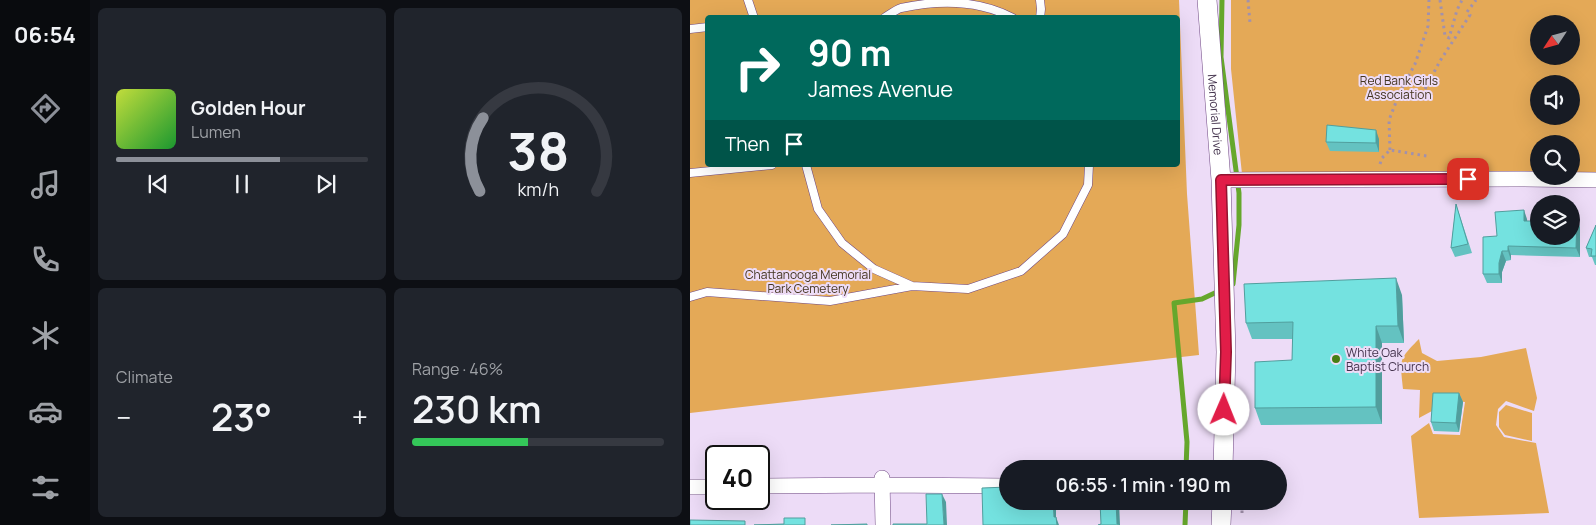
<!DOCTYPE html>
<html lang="en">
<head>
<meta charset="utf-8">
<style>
	:root { --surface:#171b24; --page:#20242c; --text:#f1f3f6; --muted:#9ea1a6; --line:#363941; --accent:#8c9099 }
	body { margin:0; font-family:Manrope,sans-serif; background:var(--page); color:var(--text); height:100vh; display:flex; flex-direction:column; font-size:19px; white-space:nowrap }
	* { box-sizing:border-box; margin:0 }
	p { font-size:16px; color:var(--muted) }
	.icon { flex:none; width:28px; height:28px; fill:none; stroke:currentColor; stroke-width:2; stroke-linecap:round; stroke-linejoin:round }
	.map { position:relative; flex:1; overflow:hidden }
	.sheet { display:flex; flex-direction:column; gap:8px; padding:8px; background:#0d0f14; width:600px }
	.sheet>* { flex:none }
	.top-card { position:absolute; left:15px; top:15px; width:475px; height:152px; border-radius:5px; box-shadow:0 5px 20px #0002; background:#00695c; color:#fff; overflow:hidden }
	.needle { width:32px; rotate:234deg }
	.controls { position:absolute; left:840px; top:15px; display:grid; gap:10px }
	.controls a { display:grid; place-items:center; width:50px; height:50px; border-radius:50%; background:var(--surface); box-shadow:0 5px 20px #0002; font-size:25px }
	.speed { position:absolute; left:15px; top:445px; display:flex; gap:10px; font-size:25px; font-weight:700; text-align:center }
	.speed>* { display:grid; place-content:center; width:65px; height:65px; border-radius:50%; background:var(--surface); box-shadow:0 5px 20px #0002; line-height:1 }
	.speed .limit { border:2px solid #111; border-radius:8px; background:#fff; color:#111 }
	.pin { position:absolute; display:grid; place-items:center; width:42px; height:42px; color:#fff; margin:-21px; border-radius:10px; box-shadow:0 2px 8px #0006 }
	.me { position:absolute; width:55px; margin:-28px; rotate:1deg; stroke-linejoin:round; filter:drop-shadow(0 0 4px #0008) }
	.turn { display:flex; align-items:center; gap:18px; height:105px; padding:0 20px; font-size:22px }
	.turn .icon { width:65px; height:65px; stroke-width:2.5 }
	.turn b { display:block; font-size:35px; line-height:42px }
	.then { display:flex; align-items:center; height:48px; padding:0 20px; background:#0003; gap:10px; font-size:19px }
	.big { font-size:38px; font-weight:600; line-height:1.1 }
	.sheet .widget { flex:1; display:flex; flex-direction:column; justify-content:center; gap:8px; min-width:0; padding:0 18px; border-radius:8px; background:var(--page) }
	.sheet .dial { align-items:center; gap:0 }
	.dial svg { height:130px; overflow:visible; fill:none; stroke:var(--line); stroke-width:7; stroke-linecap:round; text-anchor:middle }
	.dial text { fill:var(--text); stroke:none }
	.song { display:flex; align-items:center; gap:15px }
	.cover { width:60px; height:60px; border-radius:8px; background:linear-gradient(135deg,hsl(70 70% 55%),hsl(130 70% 35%)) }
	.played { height:5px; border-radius:2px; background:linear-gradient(90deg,var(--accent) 65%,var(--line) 65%) }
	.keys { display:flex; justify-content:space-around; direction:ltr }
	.heat { display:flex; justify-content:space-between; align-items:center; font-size:28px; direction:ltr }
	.charge { height:8px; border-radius:4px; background:linear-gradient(90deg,#34c759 46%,var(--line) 0) }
	.sheet .tiles { flex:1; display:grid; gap:8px; grid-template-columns:repeat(2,1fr) }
	.trip { position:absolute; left:309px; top:460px; width:288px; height:50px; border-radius:25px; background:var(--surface); box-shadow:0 5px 20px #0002; font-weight:600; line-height:50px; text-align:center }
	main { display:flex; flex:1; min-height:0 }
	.tabs { display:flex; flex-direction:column; width:90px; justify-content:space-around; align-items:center; background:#090b0e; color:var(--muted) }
	.tabs .icon { width:35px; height:35px }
	.tabs .active { color:var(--accent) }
	.tabs b { font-size:22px; color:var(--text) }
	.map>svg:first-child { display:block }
	.green { fill:#e4a957; fill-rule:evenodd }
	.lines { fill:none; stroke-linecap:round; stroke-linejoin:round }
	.stream { stroke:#66a72c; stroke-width:5 }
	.service-casing { stroke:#6f4883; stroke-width:9 }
	.minor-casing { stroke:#6f4883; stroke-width:16 }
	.tertiary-casing { stroke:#6f4883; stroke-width:20 }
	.path { stroke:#a291ac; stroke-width:3; stroke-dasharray:2.5 4; stroke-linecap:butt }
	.service { stroke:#fff; stroke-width:8 }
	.minor { stroke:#fff; stroke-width:15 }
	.tertiary { stroke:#fff; stroke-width:19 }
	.wall { fill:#64c2c1 }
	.shaded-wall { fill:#519e9d }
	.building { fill:#74e2e0; stroke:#519e9d }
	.route-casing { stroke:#92132f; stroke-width:12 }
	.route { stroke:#e11d48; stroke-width:9 }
	.poi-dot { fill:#487e13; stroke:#eddcf7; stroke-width:2 }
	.labels { text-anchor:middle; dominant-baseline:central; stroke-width:4; stroke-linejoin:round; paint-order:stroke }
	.park-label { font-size:12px; fill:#443520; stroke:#eddcf7 }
	.street-label { font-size:12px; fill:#44334d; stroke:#eddcf7 }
	.poi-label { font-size:12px; fill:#44334d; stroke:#eddcf7; text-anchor:start }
</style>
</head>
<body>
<main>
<nav class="tabs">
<b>06:54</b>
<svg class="icon active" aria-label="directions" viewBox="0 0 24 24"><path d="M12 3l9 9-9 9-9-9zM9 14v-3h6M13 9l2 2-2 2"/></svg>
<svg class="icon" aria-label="music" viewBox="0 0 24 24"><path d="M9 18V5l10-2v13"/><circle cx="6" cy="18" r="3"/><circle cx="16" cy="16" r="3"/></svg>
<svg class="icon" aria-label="phone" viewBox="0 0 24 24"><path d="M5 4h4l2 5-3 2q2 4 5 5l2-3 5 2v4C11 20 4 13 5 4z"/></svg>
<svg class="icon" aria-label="climate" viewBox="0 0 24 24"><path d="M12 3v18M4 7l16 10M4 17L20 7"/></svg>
<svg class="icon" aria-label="car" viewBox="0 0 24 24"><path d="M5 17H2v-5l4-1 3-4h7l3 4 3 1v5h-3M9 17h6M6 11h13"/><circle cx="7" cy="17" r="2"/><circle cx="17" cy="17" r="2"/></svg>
<svg class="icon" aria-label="filters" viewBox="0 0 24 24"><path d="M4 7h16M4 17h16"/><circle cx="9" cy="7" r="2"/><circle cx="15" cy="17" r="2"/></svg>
</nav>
<section class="sheet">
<div class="tiles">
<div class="widget">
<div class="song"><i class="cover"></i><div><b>Golden Hour</b><p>Lumen</p></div></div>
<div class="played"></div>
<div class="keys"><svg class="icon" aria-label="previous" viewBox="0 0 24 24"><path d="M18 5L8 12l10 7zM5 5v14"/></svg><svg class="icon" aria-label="pause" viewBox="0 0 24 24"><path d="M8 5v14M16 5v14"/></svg><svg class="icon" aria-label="next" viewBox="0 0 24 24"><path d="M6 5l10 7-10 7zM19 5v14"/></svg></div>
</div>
<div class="widget dial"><svg viewBox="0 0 100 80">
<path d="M14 69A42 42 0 1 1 86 69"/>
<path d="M14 69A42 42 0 0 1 16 24" stroke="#8c9099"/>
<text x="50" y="56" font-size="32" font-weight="700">38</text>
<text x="50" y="72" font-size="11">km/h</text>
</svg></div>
<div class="widget"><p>Climate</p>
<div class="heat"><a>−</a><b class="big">23°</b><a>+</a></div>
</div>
<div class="widget"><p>Range · 46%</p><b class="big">230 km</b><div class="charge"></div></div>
</div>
</section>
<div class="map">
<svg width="906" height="525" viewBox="0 0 906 525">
	<rect width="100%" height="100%" fill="#eddcf7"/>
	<!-- green -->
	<path class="green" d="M0 0H489L497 194 509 355 0 413ZM18 18H488V165H18Z
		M541 0H906V175L881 176V144H849V176L552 174 541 69ZM849 24H881V56H849ZM849 84H881V116H849Z
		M729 339 732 353 747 361 791 357 836 348 847 398 844 411 816 401 808 409 806 425 814 437 846 443 859 513 729 518 721 436 739 423 743 434 770 435 775 402 747 399 742 411 729 418 730 390 713 389C710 360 708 360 729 339Z
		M816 405 842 413V441L815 435 809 427V412Z"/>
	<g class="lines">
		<!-- stream -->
		<path class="stream" d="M532 0 531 57 549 193V225L543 284H541
			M496 469 497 442 484 303 512 299 529 291
			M495 525 496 501"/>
		<defs>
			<path id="service" d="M58 0 64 18
				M350 0 351 9 350 18
				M194 18C199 15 205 10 211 8 248 0 289 0 323 18
				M0 29 18 27
				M116 165 128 209 152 243 184 269 222 286 278 289 331 271 373 234 398 185 399 165
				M0 173 82 165
				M0 297 17 292 140 301 222 286"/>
			<path id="minor" d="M531 180 828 179 906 180
				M192 478 193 525
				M69 486 193 485 318 486
				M0 487H26"/>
			<g id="tertiary">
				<path id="s1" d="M517 0 531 180 536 352 533 469"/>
				<path d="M531 525 532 501"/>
			</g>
		</defs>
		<!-- service casing -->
		<use href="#service" class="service-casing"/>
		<!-- minor casing -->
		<use href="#minor" class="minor-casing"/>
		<!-- tertiary casing -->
		<use href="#tertiary" class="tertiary-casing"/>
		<!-- path -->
		<path class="path" d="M558 0 560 23
			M750 0 755 36 759 38 767 10 772 0
			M735 89 750 61 780 15 777 12 786 0
			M700 150 699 120 710 92 725 64 738 26 739 0
			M690 164 692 158 700 150 737 156
			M552 513V501"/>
		<!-- service -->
		<use href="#service" class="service"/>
		<!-- minor -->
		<use href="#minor" class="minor"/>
		<!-- tertiary -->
		<use href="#tertiary" class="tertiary"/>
	</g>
	<!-- wall -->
	<path class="wall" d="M689 139V152L640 151 636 142Z
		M766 204 782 253 765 257 761 248Z
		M837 219V221L890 227V257L821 255V260L816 261 812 272V283H797L793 274 807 236Z
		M906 225V265H905L902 257H899L896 248Z
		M712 295 714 343H692V424L571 425 565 408 602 360 603 339H562L556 323Z
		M769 393 773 402 769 432 744 431 741 422Z"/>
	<!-- shaded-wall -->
	<path class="shaded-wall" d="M686 130 689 139V152L686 143Z
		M834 210 837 219 838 230 834 221Z
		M887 218 890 227V257L886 248Z
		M818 246 821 255V260L818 251Z
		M812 251 816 261 812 272V283L809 274V263Z
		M706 278 712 295 714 343 708 326Z
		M686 326 692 343V424L686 407Z
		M769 393 773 402 769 432 766 423Z
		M252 494 256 502 257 525H254Z
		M363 501H366V517L369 525H367L364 517Z
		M426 501H429L430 525H427Z"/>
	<!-- building -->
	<path class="building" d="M637 125 686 130V143L636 142Z
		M766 204 778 244 761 248Z
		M834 210V221H849V236H881V218H887L886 248 818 246V251H812L809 263V274H793V237L807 236 805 212Z
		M906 225V256H901L902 249 896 248Z
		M706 278 708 326H686V407L565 408V362L602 360 603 322 556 323 554 284Z
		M743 393H769L766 423 741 422Z
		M318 487V501H363L364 517H366L367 525H293L292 488Z
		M236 494H252L254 525H203V524H237Z
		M410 501H426L427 524H429V525H408L411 524Z
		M94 518H115V525H64L94 524Z
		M0 520 55 521V525H0Z
		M177 524V525H141Z"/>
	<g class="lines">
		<defs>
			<path id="route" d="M534 410 536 352 531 180 778 179"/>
		</defs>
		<!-- route casing -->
		<use href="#route" class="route-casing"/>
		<!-- route -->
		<use href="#route" class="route"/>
	</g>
	<!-- markers -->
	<circle class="poi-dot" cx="646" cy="359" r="5"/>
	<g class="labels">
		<!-- park labels -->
		<g class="park-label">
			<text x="709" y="80">Red Bank Girls<tspan x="709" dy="14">Association</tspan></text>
			<text x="118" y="274">Chattanooga Memorial<tspan x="118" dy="14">Park Cemetery</tspan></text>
		</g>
		<!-- street labels -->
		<g class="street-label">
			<text stroke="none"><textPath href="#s1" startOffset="115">Memorial Drive</textPath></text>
		</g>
		<!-- poi labels -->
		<g class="poi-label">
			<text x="656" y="352">White Oak<tspan x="656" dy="14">Baptist Church</tspan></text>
		</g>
	</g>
</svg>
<div class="controls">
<a><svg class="needle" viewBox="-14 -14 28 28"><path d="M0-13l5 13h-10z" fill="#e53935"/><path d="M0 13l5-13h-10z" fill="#9ea1a6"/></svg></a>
<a><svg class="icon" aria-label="sound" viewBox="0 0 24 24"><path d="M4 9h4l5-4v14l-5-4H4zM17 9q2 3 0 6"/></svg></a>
<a><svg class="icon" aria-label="search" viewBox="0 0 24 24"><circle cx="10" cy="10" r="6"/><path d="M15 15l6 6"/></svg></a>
<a><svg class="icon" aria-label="layers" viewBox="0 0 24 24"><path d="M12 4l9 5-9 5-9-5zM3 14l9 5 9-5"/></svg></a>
</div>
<div class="speed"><div class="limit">40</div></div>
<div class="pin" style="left:778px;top:179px;background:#d93025"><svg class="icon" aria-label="arrive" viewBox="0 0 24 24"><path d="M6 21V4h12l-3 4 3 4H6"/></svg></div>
<svg class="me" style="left:534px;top:410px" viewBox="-20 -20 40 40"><circle r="19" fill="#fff"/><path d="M0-13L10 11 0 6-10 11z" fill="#e11d48"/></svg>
<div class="trip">06:55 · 1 min · 190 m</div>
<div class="top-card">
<div class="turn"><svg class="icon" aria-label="right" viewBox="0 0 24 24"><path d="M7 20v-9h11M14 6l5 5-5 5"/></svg><div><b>90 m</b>James Avenue</div></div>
<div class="then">Then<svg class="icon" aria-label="arrive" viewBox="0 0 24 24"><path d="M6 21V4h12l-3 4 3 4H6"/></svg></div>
</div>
</div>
</main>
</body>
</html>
